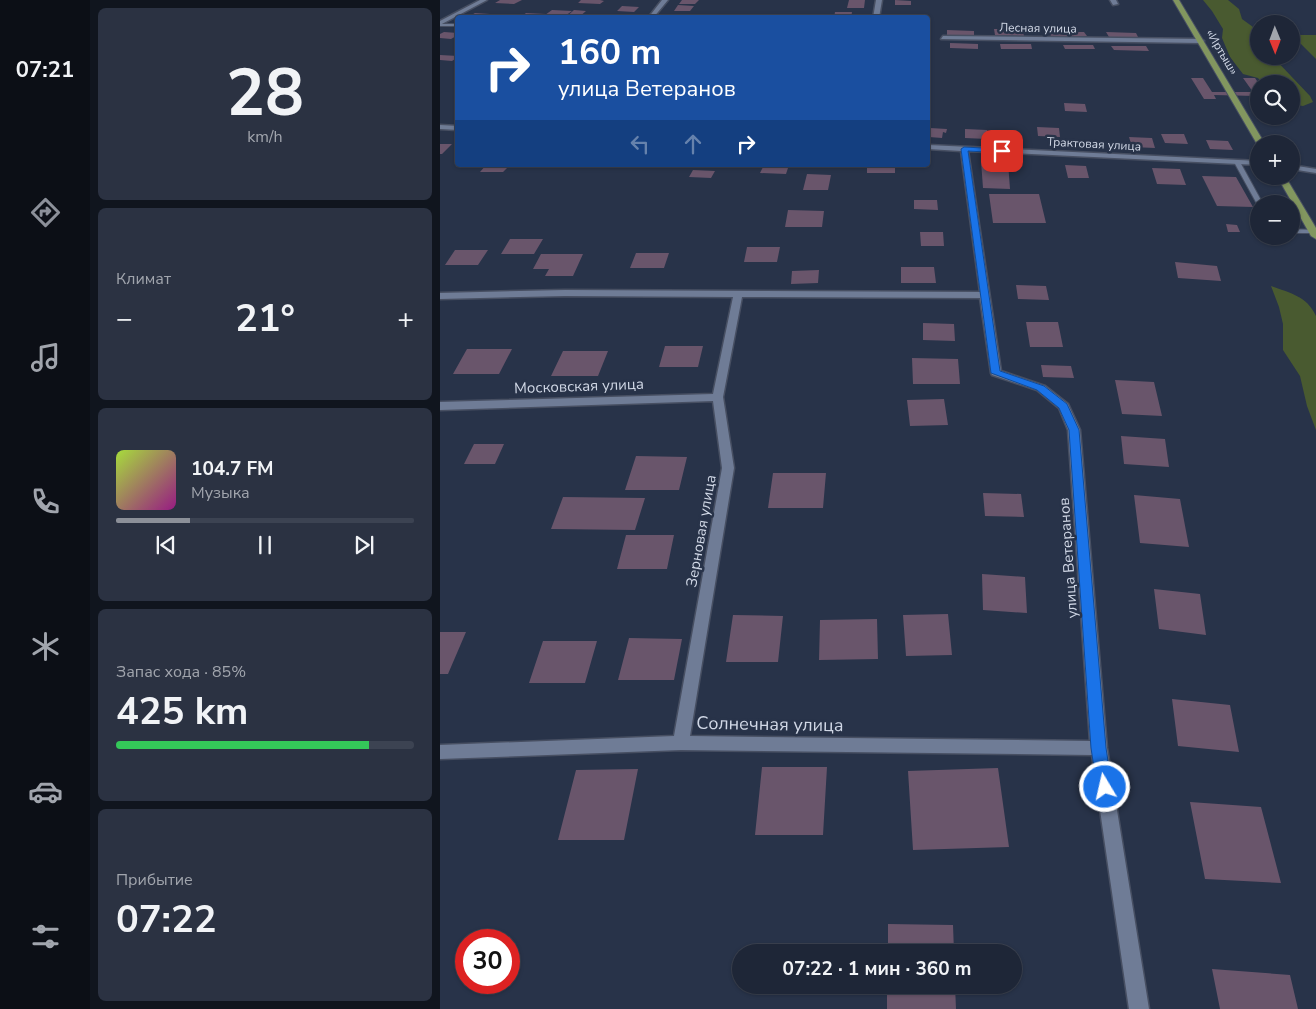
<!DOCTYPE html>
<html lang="ru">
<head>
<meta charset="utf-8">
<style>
	:root { --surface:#1e2637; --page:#2b3242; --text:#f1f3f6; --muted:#a1a5ad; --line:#3c4352; --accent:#8c9099 }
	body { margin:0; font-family:"Nunito Sans",sans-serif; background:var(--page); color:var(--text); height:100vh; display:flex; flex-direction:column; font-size:19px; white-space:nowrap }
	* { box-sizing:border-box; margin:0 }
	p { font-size:16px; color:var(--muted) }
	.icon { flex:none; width:28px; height:28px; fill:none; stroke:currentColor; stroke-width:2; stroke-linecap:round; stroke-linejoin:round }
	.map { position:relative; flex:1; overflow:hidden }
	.details { display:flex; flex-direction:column; gap:8px; padding:8px; background:#10151e; width:350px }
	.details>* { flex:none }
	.guide { position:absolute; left:15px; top:15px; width:475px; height:152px; border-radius:5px; box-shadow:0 1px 4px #0004,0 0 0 1px var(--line); background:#1a4fa0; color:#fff; overflow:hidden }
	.needle { width:32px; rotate:179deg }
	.fabs { position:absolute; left:810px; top:15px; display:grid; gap:10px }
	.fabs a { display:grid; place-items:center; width:50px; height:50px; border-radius:50%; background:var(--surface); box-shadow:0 1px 4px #0004,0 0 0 1px var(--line); font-size:25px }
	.speed { position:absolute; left:15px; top:929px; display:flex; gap:10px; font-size:25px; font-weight:700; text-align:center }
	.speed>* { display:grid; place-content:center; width:65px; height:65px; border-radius:50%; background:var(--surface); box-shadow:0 1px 4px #0004,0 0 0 1px var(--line); line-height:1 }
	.speed .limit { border:8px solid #d22; background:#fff; color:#111 }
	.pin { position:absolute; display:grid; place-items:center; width:42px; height:42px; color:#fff; margin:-21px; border-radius:10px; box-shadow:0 2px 8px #0006 }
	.me { position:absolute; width:55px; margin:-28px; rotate:351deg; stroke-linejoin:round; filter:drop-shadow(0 0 4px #0008) }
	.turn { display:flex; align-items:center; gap:18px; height:105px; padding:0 20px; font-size:22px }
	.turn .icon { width:65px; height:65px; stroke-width:2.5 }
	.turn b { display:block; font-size:35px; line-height:42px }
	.lanes { display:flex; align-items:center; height:48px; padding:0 20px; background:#0003; justify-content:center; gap:25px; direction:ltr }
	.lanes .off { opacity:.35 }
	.big { font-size:38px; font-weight:700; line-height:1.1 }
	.details .tile { flex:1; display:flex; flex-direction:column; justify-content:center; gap:8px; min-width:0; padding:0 18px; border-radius:8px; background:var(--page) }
	.details .dial { align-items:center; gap:0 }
	.dial b { font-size:65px; line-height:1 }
	.song { display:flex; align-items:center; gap:15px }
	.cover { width:60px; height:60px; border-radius:8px; background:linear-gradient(135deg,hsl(80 70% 55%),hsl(310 70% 35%)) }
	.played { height:5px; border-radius:2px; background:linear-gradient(90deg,var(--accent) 25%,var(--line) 25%) }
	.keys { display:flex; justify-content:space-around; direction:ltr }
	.heat { display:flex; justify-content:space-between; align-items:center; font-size:28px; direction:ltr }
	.charge { height:8px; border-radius:4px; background:linear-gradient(90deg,#34c759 85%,var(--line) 0) }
	.trip { position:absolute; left:292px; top:944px; width:290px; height:50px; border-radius:25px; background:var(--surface); box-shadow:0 1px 4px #0004,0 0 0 1px var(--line); font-weight:700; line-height:50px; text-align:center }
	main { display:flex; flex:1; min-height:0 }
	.dock { display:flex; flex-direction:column; width:90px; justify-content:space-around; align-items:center; background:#0c0f16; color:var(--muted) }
	.dock .icon { width:35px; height:35px }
	.dock .selected { color:var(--accent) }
	.dock b { font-size:22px; color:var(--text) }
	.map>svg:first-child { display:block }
	.green { fill:#495a30 }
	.building { fill:#69556b }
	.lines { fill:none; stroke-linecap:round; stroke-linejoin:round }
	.service-casing { stroke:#474f62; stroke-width:2 }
	.minor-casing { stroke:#474f62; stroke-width:3 }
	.trunk-casing { stroke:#474f62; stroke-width:2 }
	.service { fill:#6f7c96; fill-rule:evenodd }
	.minor { fill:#6f7c96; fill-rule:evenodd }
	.trunk { fill:#82965f; fill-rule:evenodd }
	.route { fill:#1a73e8; stroke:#114b97 }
	.labels { text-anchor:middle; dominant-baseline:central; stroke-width:5; stroke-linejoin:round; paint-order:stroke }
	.far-street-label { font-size:12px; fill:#d1d8e6; stroke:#283349 }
	.street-label { font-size:15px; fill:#d1d8e6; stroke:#283349 }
	.near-street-label { font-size:18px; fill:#d1d8e6; stroke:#283349 }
</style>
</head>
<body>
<main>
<nav class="dock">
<b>07:21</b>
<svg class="icon selected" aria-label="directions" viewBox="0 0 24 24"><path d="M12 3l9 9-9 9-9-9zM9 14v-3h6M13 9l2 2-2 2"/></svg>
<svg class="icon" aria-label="music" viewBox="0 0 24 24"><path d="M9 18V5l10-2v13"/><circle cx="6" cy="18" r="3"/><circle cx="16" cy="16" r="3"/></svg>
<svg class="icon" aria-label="phone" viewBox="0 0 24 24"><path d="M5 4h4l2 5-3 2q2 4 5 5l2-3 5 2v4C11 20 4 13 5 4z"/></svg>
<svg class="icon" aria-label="climate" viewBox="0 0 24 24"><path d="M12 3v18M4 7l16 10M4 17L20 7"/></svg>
<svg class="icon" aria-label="car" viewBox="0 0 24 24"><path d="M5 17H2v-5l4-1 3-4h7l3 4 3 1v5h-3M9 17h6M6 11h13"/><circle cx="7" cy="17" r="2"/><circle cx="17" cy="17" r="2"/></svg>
<svg class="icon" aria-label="filters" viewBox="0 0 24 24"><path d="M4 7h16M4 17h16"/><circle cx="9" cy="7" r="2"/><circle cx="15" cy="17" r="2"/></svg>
</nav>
<section class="details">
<div class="tile dial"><b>28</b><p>km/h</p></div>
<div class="tile"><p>Климат</p>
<div class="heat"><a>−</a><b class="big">21°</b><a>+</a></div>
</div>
<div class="tile">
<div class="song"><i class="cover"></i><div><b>104.7 FM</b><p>Музыка</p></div></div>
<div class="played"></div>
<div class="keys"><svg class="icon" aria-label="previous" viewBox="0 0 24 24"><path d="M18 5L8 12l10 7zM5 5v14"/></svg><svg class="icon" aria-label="pause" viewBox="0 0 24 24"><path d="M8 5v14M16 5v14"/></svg><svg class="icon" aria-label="next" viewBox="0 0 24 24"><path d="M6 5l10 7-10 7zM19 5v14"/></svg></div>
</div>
<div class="tile"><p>Запас хода · 85%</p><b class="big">425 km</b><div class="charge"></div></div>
<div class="tile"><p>Прибытие</p><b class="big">07:22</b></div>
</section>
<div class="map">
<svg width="876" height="1009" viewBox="0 0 876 1009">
	<rect width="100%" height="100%" fill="#283349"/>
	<!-- green -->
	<path class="green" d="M763 0H788L799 9 802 19 813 27 819 36V56H832L870 96 873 102 863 106 851 104V84H823L818 78 803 74 790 57 782 38 783 29 772 11Z
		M852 35H876V59Z
		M831 286C850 293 867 296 876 316V430L867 406 860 376 843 350V324L839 307Z"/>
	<!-- building -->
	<path class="building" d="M60 0H82L74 4 55 3Z
		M141 0H160L164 1 160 4 138 3Z
		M242 0H259L255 4H239Z
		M409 0H425L424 8H407Z
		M455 0 471 1V5H455Z
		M238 5 254 6 250 11H234Z
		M182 6 199 7 194 12 177 11Z
		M112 10 132 11 125 16 105 15Z
		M134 10 146 11 138 18H125Z
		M395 12H412L411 18H394Z
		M35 13 50 14 44 18H26Z
		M86 13 106 14 101 18H79Z
		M554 29H582L584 36 555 35Z
		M507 30 534 31V35H507Z
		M4 32 18 33V35L11 39 0 38V34Z
		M609 32H644L647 36H611Z
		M666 32 696 33 698 37H669Z
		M510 43 538 44V49L510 48Z
		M560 44H591L592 49H561Z
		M623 45H653L655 49H625Z
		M671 46H706L709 51 674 50Z
		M0 55 18 56V57L12 61 0 60Z
		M751 78H763L772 92H813L803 78H815L819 84V100L816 96 774 95 776 99H764Z
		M624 103 645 104 647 112 625 111Z
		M597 127 619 128 620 137 598 136Z
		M490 128 507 129 506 133 503 132 502 138 489 137Z
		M525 129 547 130V139L525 138Z
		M721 134H744L748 144 725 143Z
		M689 137 712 138 715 148 692 147Z
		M766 140 788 141 793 150 770 149Z
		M0 144H12L2 154H0Z
		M541 161 568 162 570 189 543 188Z
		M46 165H70L63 172H40Z
		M324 165H349L346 174 320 173Z
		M427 165H455V173H427Z
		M625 165 646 166 649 178H628Z
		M712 168 740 169 746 185 717 184Z
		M253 170 275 171 271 178 249 177Z
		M367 174 391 175 388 190H363Z
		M762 176 796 177 813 207 777 206Z
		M549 194H599L606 223H553Z
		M474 200H497L498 210 474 209Z
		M348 210 384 211 382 227H345Z
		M786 224 797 225 800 232H788Z
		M480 232H503L504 246H481Z
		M70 239H103L94 254H61Z
		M307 247H340L337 262H304Z
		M15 250H48L38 265H5Z
		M196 253H229L224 268H190Z
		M101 254H143L133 276H105L109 269H93Z
		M735 262 777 266 781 281 738 278Z
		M461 267H494L496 283H461Z
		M379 270 378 283 351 284 352 271Z
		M576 285 606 286 609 300 578 299Z
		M586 322H618L623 347H590Z
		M483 323 514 324 515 341 483 340Z
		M225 346H263L258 367H219Z
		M27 349H72L59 374H13Z
		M123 351H168L158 376H111Z
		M472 358 518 359 520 384H473Z
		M601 365 631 366 634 378 603 377Z
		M675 380 714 382 722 416 682 414Z
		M504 399 508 425 470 426 467 400Z
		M681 436 725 439 729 467 684 464Z
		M34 444H64L55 464H24Z
		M196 456 247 457 239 490H185Z
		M333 473H386L383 508H328Z
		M543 493 581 494 584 517 545 516Z
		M694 495 740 499 749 547 700 543Z
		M123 497 205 498 195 530 111 529Z
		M186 535H234L227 569H177Z
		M542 574 585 577 587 613 543 610Z
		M714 589 760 594 766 635 719 629Z
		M508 614 512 655 466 656 463 615Z
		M293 615 343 616 338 662H286Z
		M437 619 438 659 379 660 380 620Z
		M0 632H26L8 674H0Z
		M189 638 242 639 234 680H178Z
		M103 641H157L145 683H89Z
		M732 699 790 705 799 752 738 746Z
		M322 767H387L383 835H315Z
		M558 768 569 847 473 850 468 771Z
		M198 769 184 840H118L136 770Z
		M750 802 821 807 841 883 765 879Z
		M448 924 513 925 514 952H448Z
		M772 969 850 975 858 1009H780Z
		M447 985H515L516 1009H447Z"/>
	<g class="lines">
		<defs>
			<path id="service" d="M0 24H18V26H0Z
				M797 160 800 162 823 204H819V205L817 204 794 162Z
				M851 229 874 230 876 231V233H851Z"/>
			<path id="minor" d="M40 0H47L0 25V21Z
				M222 0H228L213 18H208Z
				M436 0H442L439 18H433Z
				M670 0H676L678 4 673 5Z
				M503 36 761 39 764 41 761 43 501 39Z
				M0 125 18 126V130L0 129Z
				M488 145 819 161V165L528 151 561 371 605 386 628 404 640 430 667 748 709 1009H689L652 755 241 750 0 759V745L234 736 282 468 273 401 0 410V402L273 394 293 297 125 296 0 299V293L125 290 540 292 521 151 488 149ZM302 297 540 298 551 373 552 375 597 390 619 408 628 430 650 741 250 736 294 468 283 397Z
				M851 165 876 169V173L851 169Z"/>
			<path id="trunk" d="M733 0H739L825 144H819V146L817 144Z
				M837 176H845L876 228V239L871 236Z"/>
		</defs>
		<!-- service casing -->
		<use href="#service" class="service-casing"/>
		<!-- minor casing -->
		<use href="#minor" class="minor-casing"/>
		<!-- trunk casing -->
		<use href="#trunk" class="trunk-casing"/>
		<!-- service -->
		<use href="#service" class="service"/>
		<!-- minor -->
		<use href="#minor" class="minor"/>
		<!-- trunk -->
		<use href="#trunk" class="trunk"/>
	</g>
	<!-- route -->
	<path class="route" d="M524 147 562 149 565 151 562 153 528 151 560 371 604 386 627 404 639 430 666 748 672 787 670 792 665 795 659 792 657 787 651 748 629 430 619 408 597 390 551 373 521 149Z"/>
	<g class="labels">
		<!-- far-street labels -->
		<g class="far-street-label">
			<text transform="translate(598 28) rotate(1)">Лесная улица</text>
			<text transform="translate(782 52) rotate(59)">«Иртыш»</text>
			<text transform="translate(654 144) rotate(3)">Трактовая улица</text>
		</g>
		<!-- street labels -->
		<g class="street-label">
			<text transform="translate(139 386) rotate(-2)">Московская улица</text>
			<text transform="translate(261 531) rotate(-80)">Зерновая улица</text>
			<text transform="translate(628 558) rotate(-94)">улица Ветеранов</text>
		</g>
		<!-- near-street labels -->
		<g class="near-street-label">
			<text transform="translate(330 724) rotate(1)">Солнечная улица</text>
		</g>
	</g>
</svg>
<div class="fabs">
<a><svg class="needle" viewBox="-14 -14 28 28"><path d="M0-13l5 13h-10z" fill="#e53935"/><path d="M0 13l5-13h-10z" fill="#a1a5ad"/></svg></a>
<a><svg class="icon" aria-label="search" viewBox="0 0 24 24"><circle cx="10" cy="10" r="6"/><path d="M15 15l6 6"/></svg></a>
<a>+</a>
<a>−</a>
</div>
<div class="speed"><div class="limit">30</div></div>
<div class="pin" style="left:562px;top:151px;background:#d93025"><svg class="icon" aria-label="arrive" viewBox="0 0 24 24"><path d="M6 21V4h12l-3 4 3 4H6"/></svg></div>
<svg class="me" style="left:665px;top:787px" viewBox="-20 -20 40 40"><circle r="17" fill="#1a73e8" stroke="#fff" stroke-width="3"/><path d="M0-11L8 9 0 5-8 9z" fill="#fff"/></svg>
<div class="trip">07:22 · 1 мин · 360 m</div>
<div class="guide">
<div class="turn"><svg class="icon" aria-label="right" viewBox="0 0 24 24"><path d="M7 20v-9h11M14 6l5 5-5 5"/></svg><div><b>160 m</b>улица Ветеранов</div></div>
<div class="lanes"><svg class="icon off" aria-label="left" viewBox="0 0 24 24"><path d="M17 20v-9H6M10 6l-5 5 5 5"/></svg><svg class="icon off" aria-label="ahead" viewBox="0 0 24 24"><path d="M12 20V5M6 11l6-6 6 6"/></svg><svg class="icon" aria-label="right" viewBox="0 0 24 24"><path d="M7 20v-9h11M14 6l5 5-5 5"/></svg></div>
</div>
</div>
</main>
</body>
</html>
